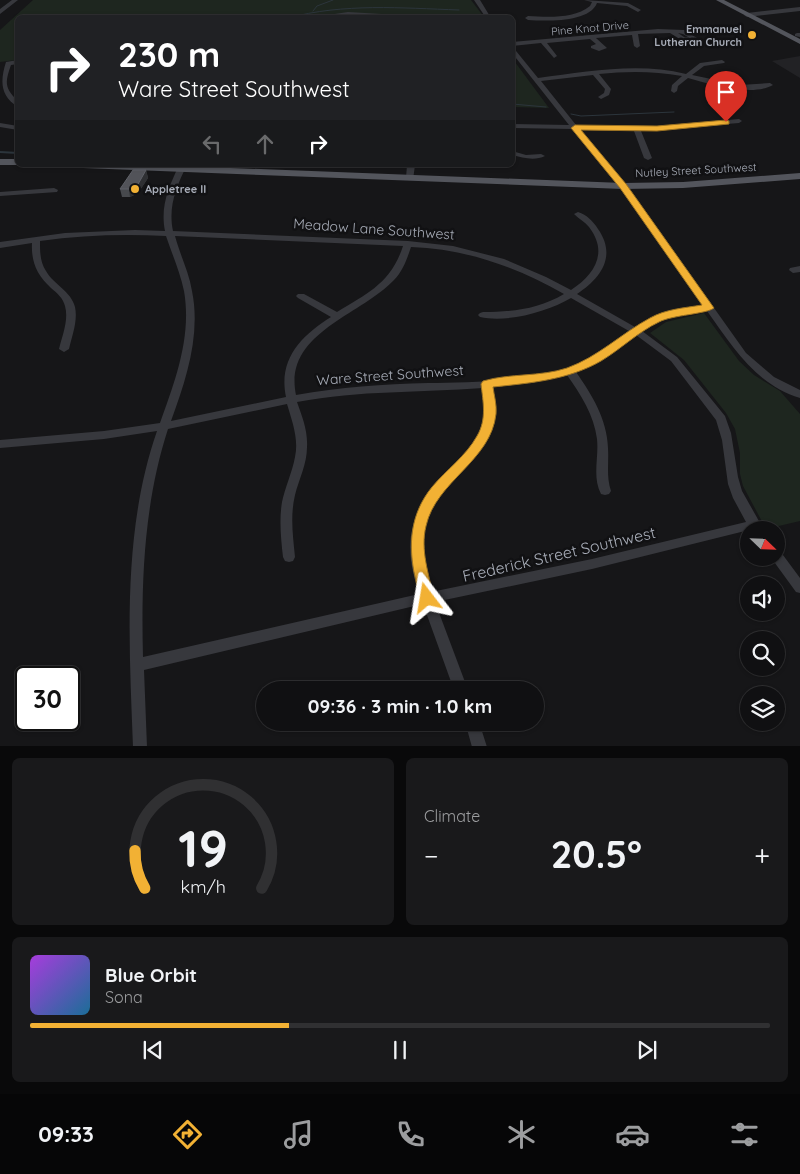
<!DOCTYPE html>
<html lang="en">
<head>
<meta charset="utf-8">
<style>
	:root { --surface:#101012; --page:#19191b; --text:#f1f3f6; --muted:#9c9d9f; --line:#303032; --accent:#f2b134 }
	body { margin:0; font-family:Quicksand,sans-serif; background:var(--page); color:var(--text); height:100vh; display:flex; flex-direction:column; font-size:19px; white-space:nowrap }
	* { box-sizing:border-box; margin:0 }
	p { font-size:16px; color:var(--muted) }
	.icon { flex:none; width:28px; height:28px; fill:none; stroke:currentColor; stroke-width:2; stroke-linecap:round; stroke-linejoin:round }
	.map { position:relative; height:746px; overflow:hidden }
	.panel { display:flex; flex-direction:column; gap:12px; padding:12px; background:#09090a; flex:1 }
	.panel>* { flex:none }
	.guide { position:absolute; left:15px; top:15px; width:500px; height:152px; border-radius:8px; box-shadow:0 1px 4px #0004,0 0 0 1px var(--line); background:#202124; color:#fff; overflow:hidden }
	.needle { width:32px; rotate:113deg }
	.fabs { position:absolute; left:740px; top:521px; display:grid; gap:10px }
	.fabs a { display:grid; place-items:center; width:45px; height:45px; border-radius:50%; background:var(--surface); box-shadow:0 1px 4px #0004,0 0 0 1px var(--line); font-size:25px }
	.speed { position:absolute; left:15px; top:666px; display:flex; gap:10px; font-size:25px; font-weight:700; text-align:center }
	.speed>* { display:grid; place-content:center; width:65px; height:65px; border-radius:50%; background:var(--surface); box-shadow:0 1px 4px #0004,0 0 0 1px var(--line); line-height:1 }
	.speed .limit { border:2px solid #111; border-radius:8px; background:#fff; color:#111 }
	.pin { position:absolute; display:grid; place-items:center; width:42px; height:42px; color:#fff; margin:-51px -21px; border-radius:50% 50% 50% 0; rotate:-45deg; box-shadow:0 0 5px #0007 }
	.pin .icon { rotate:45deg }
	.me { position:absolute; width:55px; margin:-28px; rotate:346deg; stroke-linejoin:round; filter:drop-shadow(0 0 4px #0008) }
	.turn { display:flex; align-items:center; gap:18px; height:105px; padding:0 20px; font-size:22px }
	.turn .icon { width:65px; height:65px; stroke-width:2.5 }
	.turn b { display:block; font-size:35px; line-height:42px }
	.lanes { display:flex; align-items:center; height:48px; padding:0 20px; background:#0003; justify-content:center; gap:25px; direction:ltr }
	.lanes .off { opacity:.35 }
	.big { font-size:38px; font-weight:700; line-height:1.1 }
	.panel .tile { flex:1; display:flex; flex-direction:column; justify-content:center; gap:8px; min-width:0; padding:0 18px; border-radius:8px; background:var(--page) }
	.panel .dial { align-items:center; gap:0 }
	.dial svg { height:130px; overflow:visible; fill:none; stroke:var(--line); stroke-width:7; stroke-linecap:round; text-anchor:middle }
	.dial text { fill:var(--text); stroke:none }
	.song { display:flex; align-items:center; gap:15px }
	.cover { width:60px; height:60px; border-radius:8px; background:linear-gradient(135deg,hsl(280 70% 55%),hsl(200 70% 35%)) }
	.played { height:5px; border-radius:2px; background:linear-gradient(90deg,var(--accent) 35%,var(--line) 35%) }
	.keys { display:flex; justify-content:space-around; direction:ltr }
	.heat { display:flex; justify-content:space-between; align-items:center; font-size:28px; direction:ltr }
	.panel .tiles { flex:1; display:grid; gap:12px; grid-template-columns:1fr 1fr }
	.tile:last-child { grid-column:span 2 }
	.trip { position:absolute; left:256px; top:681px; width:288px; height:50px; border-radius:25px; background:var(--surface); box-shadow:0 1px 4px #0004,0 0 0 1px var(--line); font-weight:700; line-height:50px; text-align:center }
	.tab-bar { display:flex; height:80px; justify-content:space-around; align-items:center; background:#060607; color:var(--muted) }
	.tab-bar .icon { width:35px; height:35px }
	.tab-bar .current { color:var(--accent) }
	.tab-bar b { font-size:22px; color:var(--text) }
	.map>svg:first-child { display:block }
	.built { fill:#222225 }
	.green { fill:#1e261f }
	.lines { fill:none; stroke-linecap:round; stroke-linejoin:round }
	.stream-far1 { stroke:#2c353c; stroke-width:1 }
	.stream { stroke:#2c353c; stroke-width:2 }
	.minor { fill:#37383d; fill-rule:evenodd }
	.major { fill:#53555c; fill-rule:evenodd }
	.wall { fill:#47494d }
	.shaded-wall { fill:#2f3033 }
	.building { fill:#525359; stroke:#5f6168 }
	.route { fill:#f2b134; stroke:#9d7322 }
	.poi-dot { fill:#f2b134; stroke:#111113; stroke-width:2 }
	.labels { text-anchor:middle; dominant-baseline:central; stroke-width:5; stroke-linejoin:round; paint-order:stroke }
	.far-street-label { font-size:11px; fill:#a8adb8; stroke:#111113 }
	.far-poi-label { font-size:11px; font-weight:bold; fill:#a8adb8; stroke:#111113; text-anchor:end }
	.street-label { font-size:14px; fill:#a8adb8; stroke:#111113 }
	.near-street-label { font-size:16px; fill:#a8adb8; stroke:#111113 }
</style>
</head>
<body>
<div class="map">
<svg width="800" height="747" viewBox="0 0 800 747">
	<rect width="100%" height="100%" fill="#161618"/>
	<!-- built -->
	<path class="built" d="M800 56V78L772 61Z"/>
	<!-- green -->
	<path class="green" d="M33 0H471L484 17 18 18 17 60 0 62V30Z
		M512 58 549 108 513 107Z
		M704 313 739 361 754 375 780 391 800 414V521L766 529 743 486 740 474V453L735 429 726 413 684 360 650 333 666 322Z"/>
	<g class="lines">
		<!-- stream-far1 -->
		<path class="stream-far1" d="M313 11 317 6 333 0
			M288 18C344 3 401 8 459 10
			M512 104 546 107
			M571 114 581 116 674 112"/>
		<!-- stream -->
		<path class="stream" d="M0 152 18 153"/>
		<!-- minor -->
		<path class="minor" d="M12 0H18L0 14V9Z
			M474 0H480L491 18H486Z
			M584 0 628 3 641 10 638 12 627 6 597 3C589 23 546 21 528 20L525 18 528 16C548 17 574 19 590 6L592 2Z
			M800 7V11L747 17 744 15 747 13Z
			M348 12 416 16 418 18 348 16 307 18Z
			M658 29 684 30 697 38 683 41 670 33 638 34 640 46 637 48 634 46 632 35 596 38 607 48 599 51 591 48V46L596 44 590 39 547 43 557 56 554 58 541 43 512 46V42ZM678 33 683 34 688 37H684Z
			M797 33H800V37L795 36V34Z
			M512 46 538 78C587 72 637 62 686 74L700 63 722 60 725 62 724 63 704 66 692 75 740 85 770 83 773 85C752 97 710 84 688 78L678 86 677 91 674 93 671 91 672 85 682 76C654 71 627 71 599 74L611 89 609 95 601 99 598 97 604 93 605 89 593 75 541 81 576 125 649 127 739 119 742 121 739 123 641 131 652 158 648 160 644 158 634 131 580 130 626 184 746 353 774 377 800 390V398C756 385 732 346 707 311L669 317 642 331 677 357 725 416 731 433 738 477 742 491 764 530H749L592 569 435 602 468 690H454L423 604 144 670 147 747H133C129 641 122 532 157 431L104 439 0 448V440L104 431 160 423C175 381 192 337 184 291 180 272 172 254 166 236 124 234 82 235 40 241 40 252 40 262 46 271 54 285 71 291 75 307 78 321 72 336 69 349L64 352 59 349C62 336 69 320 65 306 63 298 57 293 51 288 37 275 31 262 32 243L0 248V242L65 233 135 230 165 231C160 206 169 187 179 165H187C176 187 168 207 173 231L408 241 453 246 504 259 546 277 571 290C594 275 609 253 589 227 585 222 579 219 574 214L578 212C587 215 593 221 598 229 617 256 601 278 577 294L635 327C657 313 678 308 703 306L620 188 572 129 512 128V124L569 125 512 53ZM175 236 403 246C391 283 368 293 337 312L304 294H298L296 296 298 298 331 317C301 336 278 359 286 397L171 421C186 380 201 335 192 291 189 272 180 255 175 236ZM411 247C466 249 517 267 564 294 539 309 512 312 483 312L480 313 478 315 480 317C507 323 547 312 571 298L629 331C610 344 592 358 571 367 532 382 469 382 428 383 383 384 340 387 296 395 283 333 360 316 394 280 403 271 407 259 411 247ZM636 335 671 361 716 420 722 440 728 484 733 498 746 522 592 559 431 592C425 572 420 551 424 531 434 473 509 460 493 387L532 383 567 375C581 395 594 415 597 439 599 458 592 477 601 494L605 495 609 494 611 491C606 476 609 463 608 448 607 419 592 395 576 372L602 358ZM483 388C497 457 424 471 412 530 407 552 413 574 419 594L143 657C141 581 144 503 168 429L287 404C292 421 299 439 295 457 292 473 285 487 282 502 279 520 281 539 283 557L285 561 289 562 293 561 295 557C293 536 290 516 295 495 299 479 307 464 307 447 308 431 302 416 297 402 361 390 419 393 483 388Z
			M18 60V64L11 65C5 82 4 88 18 101V107C0 96 0 81 6 62Z
			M0 123 18 126V130L0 127Z
			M512 151 526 155 541 154 545 156C535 161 523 158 512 155Z
			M407 165H415L413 180H410L406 178Z
			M54 188 58 190 57 192 0 196V192Z
			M800 266V272L793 273 789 270 790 268Z
			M776 550 780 551 800 578V593L796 592 772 559 776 558Z
			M465 722H479L487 747H472Z"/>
		<!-- major -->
		<path class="major" d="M716 0H724L800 39V44Z
			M0 159H18V165H0Z
			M78 165H154L623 183 683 182 800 173V179L683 188 623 189 83 168Z"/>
	</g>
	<!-- wall -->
	<path class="wall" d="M146 170 148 178 138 193 130 197H122L120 189Z"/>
	<!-- shaded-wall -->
	<path class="shaded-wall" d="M146 170 148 178 138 193 130 197 129 189Z"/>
	<!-- building -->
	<path class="building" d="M133 170H146L137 186 129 189H120Z"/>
	<!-- route -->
	<path class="route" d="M726 120 729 121V124L657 131 581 130 626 184 714 308C707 314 672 315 659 322 638 332 621 349 601 361 568 380 531 383 493 387 494 395 497 405 496 414 491 461 436 481 426 526 420 550 429 575 434 598L432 603 427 605 422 603C418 595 417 586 415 577 408 545 410 514 432 487 446 470 466 456 477 436 487 419 483 402 481 384L483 381C510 373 540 377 567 368 598 357 622 333 650 318 666 309 684 308 702 305L620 188 571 128 575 125 657 126Z"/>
	<!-- markers -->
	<g class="poi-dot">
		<circle cx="752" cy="35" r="5"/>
		<circle cx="135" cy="189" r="5"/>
	</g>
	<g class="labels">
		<!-- far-street labels -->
		<g class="far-street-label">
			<text transform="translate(590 28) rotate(-5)">Pine Knot Drive</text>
			<text transform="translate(696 170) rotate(-3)">Nutley Street Southwest</text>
		</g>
		<!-- far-poi labels -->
		<g class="far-poi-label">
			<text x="742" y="29">Emmanuel<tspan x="742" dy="13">Lutheran Church</tspan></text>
			<text x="145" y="189" text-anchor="start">Appletree II</text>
		</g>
		<!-- street labels -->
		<g class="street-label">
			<text transform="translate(374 229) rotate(4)">Meadow Lane Southwest</text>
			<text transform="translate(390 375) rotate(-4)">Ware Street Southwest</text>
		</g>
		<!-- near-street labels -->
		<g class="near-street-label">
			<text transform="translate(559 554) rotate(-13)">Frederick Street Southwest</text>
		</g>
	</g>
</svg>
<div class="fabs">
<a><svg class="needle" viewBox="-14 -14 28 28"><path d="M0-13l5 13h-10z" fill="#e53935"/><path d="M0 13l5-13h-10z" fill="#9c9d9f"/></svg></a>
<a><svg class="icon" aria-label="sound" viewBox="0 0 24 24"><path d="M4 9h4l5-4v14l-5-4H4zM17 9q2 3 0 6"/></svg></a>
<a><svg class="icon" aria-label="search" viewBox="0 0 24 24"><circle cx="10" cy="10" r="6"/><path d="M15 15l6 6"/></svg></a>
<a><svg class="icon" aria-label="layers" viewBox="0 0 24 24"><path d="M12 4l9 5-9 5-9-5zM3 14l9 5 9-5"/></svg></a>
</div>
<div class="speed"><div class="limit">30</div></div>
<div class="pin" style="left:726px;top:122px;background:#d93025"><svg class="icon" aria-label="arrive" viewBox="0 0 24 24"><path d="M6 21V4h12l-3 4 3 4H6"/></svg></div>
<svg class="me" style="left:427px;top:598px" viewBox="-20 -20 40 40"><path d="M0-17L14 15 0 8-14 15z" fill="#f2b134" stroke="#fff" stroke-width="4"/></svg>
<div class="trip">09:36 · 3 min · 1.0 km</div>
<div class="guide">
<div class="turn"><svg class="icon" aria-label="right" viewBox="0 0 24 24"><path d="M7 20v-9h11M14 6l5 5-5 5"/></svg><div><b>230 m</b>Ware Street Southwest</div></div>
<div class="lanes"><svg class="icon off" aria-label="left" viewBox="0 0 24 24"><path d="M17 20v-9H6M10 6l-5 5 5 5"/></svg><svg class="icon off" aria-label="ahead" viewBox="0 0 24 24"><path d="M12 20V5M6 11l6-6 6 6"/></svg><svg class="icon" aria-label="right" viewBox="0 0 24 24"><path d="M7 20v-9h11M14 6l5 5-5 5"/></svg></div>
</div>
</div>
<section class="panel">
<div class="tiles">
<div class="tile dial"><svg viewBox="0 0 100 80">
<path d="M14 69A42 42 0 1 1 86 69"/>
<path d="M14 69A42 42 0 0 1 8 46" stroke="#f2b134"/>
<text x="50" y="56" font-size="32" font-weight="700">19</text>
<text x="50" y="72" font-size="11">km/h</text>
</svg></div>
<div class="tile"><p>Climate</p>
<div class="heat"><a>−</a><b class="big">20.5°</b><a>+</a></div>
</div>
<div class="tile">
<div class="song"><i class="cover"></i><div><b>Blue Orbit</b><p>Sona</p></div></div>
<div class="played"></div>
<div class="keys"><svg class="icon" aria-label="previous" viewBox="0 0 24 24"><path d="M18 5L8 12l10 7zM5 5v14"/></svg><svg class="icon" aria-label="pause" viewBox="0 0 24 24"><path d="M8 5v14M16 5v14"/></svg><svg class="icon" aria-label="next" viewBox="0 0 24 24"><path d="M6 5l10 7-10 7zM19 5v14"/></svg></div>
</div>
</div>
</section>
<nav class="tab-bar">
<b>09:33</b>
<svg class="icon current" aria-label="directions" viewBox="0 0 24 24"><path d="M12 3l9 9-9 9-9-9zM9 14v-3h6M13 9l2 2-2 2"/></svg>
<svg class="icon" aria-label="music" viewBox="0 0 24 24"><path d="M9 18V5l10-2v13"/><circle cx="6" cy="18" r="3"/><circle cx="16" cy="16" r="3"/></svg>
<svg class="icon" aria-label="phone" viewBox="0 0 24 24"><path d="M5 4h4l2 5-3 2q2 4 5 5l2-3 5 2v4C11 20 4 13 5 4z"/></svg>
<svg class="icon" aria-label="climate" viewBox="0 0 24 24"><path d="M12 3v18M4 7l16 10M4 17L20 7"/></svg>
<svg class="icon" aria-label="car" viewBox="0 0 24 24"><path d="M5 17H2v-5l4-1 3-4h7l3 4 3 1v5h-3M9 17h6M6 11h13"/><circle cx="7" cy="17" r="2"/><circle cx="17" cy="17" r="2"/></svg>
<svg class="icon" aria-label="filters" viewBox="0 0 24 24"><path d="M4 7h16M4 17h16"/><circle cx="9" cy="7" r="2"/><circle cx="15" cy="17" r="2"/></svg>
</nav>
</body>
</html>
